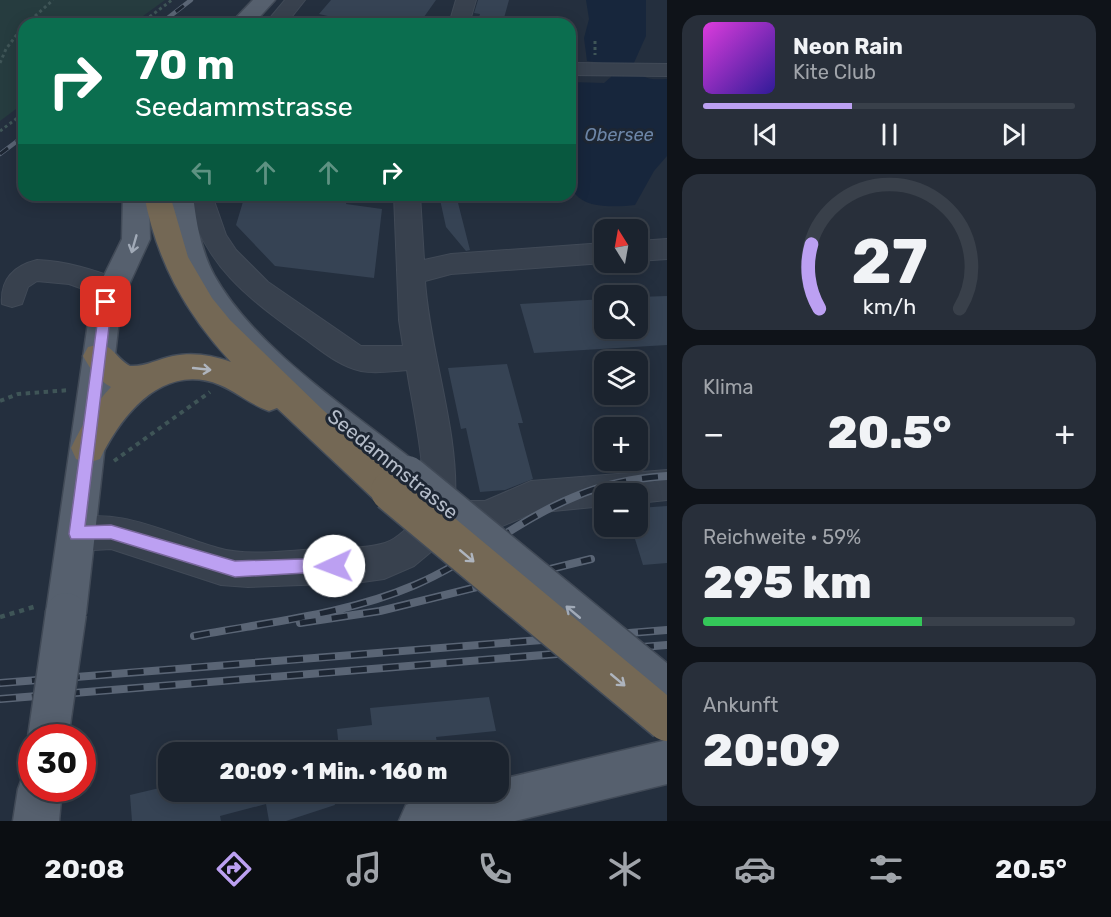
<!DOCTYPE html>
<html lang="de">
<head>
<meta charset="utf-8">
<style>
	:root { --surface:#1b232e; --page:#282f3a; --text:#f1f3f6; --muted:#a0a4aa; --line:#39404a; --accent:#bca0f2 }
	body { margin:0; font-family:Rubik,sans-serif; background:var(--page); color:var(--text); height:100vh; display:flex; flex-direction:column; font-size:22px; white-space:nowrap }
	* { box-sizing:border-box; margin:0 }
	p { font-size:20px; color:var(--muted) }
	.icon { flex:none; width:33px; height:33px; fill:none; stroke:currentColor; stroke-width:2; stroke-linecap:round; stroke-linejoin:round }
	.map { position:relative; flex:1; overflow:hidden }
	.drawer { display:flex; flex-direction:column; gap:15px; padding:15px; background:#0f1319; width:444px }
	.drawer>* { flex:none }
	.banner { position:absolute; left:18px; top:18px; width:558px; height:183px; border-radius:18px; box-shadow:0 3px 15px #0003,0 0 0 2px var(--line); background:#0b6e4f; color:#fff; overflow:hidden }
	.needle { width:39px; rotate:349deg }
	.buttons { position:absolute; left:594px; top:219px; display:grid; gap:12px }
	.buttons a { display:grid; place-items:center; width:54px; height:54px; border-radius:12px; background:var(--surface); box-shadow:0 3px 15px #0003,0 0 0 2px var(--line); font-size:30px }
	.speed { position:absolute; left:18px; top:724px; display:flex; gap:12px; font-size:30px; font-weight:700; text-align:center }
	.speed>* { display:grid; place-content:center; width:78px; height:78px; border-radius:50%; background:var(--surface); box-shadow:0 3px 15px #0003,0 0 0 2px var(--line); line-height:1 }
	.speed .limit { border:9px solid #d22; background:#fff; color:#111 }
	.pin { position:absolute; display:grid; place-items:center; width:51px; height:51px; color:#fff; margin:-26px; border-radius:12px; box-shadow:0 3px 9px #0006 }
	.me { position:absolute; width:66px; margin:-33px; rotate:268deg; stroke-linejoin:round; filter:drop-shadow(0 0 4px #0008) }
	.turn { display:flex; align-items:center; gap:21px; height:126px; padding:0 18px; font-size:27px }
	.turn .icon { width:78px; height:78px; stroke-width:2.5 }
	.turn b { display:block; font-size:42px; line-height:51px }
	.lanes { display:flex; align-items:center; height:57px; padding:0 18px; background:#0003; justify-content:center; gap:30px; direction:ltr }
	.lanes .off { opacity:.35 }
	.big { font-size:45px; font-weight:800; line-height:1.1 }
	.drawer .tile { flex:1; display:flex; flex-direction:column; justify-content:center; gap:9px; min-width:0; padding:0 21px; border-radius:18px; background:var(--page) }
	.drawer .dial { align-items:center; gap:0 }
	.dial svg { height:156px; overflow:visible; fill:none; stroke:var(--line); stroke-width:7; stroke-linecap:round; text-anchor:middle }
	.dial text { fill:var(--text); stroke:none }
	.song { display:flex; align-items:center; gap:18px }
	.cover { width:72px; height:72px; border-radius:9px; background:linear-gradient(135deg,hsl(300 70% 55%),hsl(250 70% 35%)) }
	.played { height:6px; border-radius:3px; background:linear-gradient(90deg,var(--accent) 40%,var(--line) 40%) }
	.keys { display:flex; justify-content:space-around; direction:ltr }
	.heat { display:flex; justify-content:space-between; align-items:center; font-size:33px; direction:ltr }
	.charge { height:9px; border-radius:4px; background:linear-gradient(90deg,#34c759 59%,var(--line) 0) }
	.trip { position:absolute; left:158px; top:742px; width:351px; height:60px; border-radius:18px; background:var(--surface); box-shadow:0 3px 15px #0003,0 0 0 2px var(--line); font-weight:800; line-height:60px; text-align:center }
	.tabs { display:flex; height:96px; justify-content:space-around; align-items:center; background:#0b0e12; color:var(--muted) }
	.tabs .icon { width:42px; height:42px }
	.tabs .selected { color:var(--accent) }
	.tabs b { font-size:27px; color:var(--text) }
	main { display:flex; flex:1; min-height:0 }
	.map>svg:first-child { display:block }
	.green { fill:#263c3f }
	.water { fill:#17263c }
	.building { fill:#364354 }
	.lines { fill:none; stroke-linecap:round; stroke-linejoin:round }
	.minor-casing { stroke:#414a57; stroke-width:2 }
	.major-casing { stroke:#414a57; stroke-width:3 }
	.highway-casing { stroke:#434c59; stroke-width:3 }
	.path-far2 { stroke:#3f5557; stroke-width:3; stroke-dasharray:3 3; stroke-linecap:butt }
	.path-far1 { stroke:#3f5557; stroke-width:4; stroke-dasharray:4.5 4.5; stroke-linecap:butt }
	.path { stroke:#3f5557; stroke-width:4.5; stroke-dasharray:5 5; stroke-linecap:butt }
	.minor { fill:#38414e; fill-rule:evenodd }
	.major { fill:#56606e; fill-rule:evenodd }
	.highway { fill:#746855; fill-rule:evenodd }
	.rail-far1-casing { stroke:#5a6575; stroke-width:4.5 }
	.rail-casing { stroke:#5a6575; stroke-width:8 }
	.rail-far1 { stroke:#1d2633; stroke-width:3; stroke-dasharray:10; stroke-linecap:butt }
	.rail { stroke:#1d2633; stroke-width:5; stroke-dasharray:16; stroke-linecap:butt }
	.major-bridge-casing { stroke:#414a57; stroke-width:43; stroke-linecap:butt }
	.highway-bridge-casing { stroke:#434c59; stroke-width:43; stroke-linecap:butt }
	.major-bridge { stroke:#56606e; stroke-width:40 }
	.highway-bridge { stroke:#746855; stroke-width:40 }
	.oneway { stroke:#a1aab7 }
	.oneway2 { stroke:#aeb4bd }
	.route { fill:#bca0f2; stroke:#7a689d; stroke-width:1.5 }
	.labels { text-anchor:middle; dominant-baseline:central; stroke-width:6; stroke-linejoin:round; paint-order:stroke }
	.far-water-label { font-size:18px; font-style:italic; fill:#6d86a8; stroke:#1d2633 }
	.street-label { font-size:20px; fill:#b4bcc9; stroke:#1d2633 }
</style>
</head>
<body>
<main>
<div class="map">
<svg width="667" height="821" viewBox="0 0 667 821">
	<rect width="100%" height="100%" fill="#242f3e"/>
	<!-- green -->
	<path class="green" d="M0 0H165L132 24H24V103L0 121Z"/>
	<!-- water -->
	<path class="water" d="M586 0H646V36L633 65C643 80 650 80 667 79V156L654 171 635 205C618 207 587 209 575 194H570V82L604 83 611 77 603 63 587 61 584 38 589 19Z"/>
	<!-- building -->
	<path class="building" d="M331 0H436L419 24H342L345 20 319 14Z
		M478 0H509L504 18 497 17 495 24H477L480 14 474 13Z
		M245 195H348L346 204 382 209 374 278 275 266 236 225Z
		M439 195H456L470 250 466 251 446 227Z
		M667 296V345L534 353 520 304 604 299V328H638V297Z
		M507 364 523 423H518L533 479 505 490 480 492 466 428 461 429 448 368Z
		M667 506V563L643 565 631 526H638V508Z
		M489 697 496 731 436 737 438 749 400 753H374V747L339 750 337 729 372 725 370 708Z
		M168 786V792H332L335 805 286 821H269L266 804 220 816 221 821H132L130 795Z"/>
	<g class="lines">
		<defs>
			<path id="minor" d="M285 0H305L286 24H265Z
				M456 0H476L469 24H449Z
				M570 63 667 64V76L570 75Z
				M186 195H212L226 235 236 250 268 282 361 346H403L399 320 394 195H420L424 260 451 254 604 243V263L451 274 425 281C430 354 459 431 455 501H485L531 481 667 470V500L638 503V494H604V506L533 513 486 533 446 534 432 551 414 566 384 579 355 583 248 587 221 585 111 549 77 551 65 546 59 534 65 522C114 503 170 535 218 548 249 557 289 550 322 549 342 548 366 549 385 543 397 539 413 524 419 513 432 490 411 399 407 370 392 371 376 374 361 371 339 366 323 352 305 339 248 298 204 267 186 195Z
				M667 239V259L638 261V241Z
				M37 260C67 261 94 270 121 280L125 288 121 296 111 299 69 284 37 281 28 287 22 304 12 307 2 304C0 277 17 265 37 260Z"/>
			<path id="major" d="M253 0H275L253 24H230Z
				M123 195H149L150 239 121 302 86 613 80 627 66 633 52 627 46 613 91 302 122 239Z
				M167 195H193C196 222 201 251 214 275 256 350 353 412 419 465L424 476 419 487 407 492 395 487C321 426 219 358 181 266 172 243 169 219 167 195Z
				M667 740V784L515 821H399L406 805C437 792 465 792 498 792V780Z
				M32 770V789H62L59 821H13L18 789 24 773Z"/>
			<path id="highway" d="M144 195H170L188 257 212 298 230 320 323 410 404 479 409 491 404 503 391 507 378 503 277 408 269 411C251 405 237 392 220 385 163 362 122 414 100 459L88 463 76 459 71 448C82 425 94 405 111 387 98 380 90 369 83 356L88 347C113 339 112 356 130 366 145 367 158 359 173 356 192 352 212 355 231 362 185 313 157 261 144 195Z"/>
		</defs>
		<!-- minor casing -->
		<use href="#minor" class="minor-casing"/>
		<!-- major casing -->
		<use href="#major" class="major-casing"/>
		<!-- highway casing -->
		<use href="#highway" class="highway-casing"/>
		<!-- path-far2 -->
		<path class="path-far2" d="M26 24 53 0
			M140 24 172 0
			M595 41V55
			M0 63 6 49 24 25
			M0 131 24 113"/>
		<!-- path-far1 -->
		<path class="path-far1" d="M0 401 18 394 70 390
			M114 461 210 392"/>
		<!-- path -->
		<path class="path" d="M0 617 37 606"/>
		<!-- minor -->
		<use href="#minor" class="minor"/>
		<!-- major -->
		<use href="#major" class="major"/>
		<!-- highway -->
		<use href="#highway" class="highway"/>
		<defs>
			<path id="rail-far1" d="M160 24 191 0
				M0 154 24 136"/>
			<path id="rail" d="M300 623 380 611 591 559
				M194 636C268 622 345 615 415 585 471 561 518 520 574 497 604 484 635 478 667 476
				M0 683 667 630
				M0 699 667 645"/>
		</defs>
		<!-- rail-far1 casing -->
		<use href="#rail-far1" class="rail-far1-casing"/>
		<!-- rail casing -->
		<use href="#rail" class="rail-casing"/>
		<!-- rail-far1 -->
		<use href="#rail-far1" class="rail-far1"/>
		<!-- rail -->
		<use href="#rail" class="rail"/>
		<defs>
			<path id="major-bridge" d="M407 476 667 689
				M48 738 66 613"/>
			<path id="highway-bridge" d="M391 491 667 721"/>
		</defs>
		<!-- major-bridge casing -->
		<use href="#major-bridge" class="major-bridge-casing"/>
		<!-- highway-bridge casing -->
		<use href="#highway-bridge" class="highway-bridge-casing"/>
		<!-- major-bridge -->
		<use href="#major-bridge" class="major-bridge"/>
		<!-- highway-bridge -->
		<use href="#highway-bridge" class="highway-bridge"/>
	</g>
	<!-- one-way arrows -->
	<defs><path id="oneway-shaft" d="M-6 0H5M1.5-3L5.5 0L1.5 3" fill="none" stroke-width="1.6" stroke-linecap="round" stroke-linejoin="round" transform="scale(1.5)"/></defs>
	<g class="oneway">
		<use href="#oneway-shaft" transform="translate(134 244) rotate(106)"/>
		<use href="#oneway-shaft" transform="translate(573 612) rotate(-140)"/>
	</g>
	<g class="oneway2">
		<use href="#oneway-shaft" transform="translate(202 369) rotate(6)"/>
		<use href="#oneway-shaft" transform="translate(467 556) rotate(40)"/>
		<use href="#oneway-shaft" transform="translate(618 680) rotate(40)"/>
	</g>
	<!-- route -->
	<path class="route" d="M106 297 112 302 85 526 111 525 235 561 334 558 339 561 342 566 339 571 235 577 111 539H71L69 534 100 302Z"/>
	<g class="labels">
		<!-- far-water labels -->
		<g class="far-water-label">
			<text x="619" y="135">Obersee</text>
		</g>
		<!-- street labels -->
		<g class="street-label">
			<text transform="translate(393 464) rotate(39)">Seedammstrasse</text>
		</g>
	</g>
</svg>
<div class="buttons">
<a><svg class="needle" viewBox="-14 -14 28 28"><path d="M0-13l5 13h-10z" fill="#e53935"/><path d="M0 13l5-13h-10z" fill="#a0a4aa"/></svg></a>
<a><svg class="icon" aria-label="search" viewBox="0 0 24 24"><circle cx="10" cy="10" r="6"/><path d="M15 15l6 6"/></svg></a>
<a><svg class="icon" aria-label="layers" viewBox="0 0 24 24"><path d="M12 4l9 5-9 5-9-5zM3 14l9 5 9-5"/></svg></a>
<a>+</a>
<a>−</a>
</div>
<div class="speed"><div class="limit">30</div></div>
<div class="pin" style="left:106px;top:302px;background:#d93025"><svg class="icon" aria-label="arrive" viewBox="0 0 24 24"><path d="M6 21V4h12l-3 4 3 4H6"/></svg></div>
<svg class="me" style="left:334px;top:566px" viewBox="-20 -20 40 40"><circle r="19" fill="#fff"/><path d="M0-13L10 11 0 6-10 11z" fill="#bca0f2"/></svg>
<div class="trip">20:09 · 1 Min. · 160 m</div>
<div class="banner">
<div class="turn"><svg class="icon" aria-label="right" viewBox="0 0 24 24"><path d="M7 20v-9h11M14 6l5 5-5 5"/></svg><div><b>70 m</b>Seedammstrasse</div></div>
<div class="lanes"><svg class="icon off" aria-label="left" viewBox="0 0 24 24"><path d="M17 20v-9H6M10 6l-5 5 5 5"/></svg><svg class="icon off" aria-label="ahead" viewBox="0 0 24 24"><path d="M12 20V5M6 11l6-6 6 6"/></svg><svg class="icon off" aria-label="ahead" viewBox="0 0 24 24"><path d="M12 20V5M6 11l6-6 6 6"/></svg><svg class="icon" aria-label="right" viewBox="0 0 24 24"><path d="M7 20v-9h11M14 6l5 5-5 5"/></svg></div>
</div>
</div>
<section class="drawer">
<div class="tile">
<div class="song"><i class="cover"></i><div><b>Neon Rain</b><p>Kite Club</p></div></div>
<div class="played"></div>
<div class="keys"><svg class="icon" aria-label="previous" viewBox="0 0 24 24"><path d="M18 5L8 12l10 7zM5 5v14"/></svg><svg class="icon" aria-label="pause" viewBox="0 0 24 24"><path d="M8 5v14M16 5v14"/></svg><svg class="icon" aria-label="next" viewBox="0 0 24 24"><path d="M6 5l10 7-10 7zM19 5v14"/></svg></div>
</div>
<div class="tile dial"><svg viewBox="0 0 100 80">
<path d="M14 69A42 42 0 1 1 86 69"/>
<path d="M14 69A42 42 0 0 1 10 36" stroke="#bca0f2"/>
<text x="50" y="56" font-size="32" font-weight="700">27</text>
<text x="50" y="72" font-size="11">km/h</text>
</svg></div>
<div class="tile"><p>Klima</p>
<div class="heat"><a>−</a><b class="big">20.5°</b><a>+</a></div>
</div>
<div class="tile"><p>Reichweite · 59%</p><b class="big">295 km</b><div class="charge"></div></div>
<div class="tile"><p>Ankunft</p><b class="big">20:09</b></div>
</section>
</main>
<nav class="tabs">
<b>20:08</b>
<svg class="icon selected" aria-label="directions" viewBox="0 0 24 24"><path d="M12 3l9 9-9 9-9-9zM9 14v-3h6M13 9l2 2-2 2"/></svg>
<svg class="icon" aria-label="music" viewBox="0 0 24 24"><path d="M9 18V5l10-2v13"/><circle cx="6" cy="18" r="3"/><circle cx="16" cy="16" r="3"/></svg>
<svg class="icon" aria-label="phone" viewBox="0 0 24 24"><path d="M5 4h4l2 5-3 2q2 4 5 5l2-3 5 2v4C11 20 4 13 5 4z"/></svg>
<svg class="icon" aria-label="climate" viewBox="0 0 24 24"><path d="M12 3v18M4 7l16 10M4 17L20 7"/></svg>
<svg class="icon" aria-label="car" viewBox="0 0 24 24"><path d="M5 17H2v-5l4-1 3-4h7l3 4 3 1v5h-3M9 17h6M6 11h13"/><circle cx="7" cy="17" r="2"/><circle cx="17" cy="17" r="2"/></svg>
<svg class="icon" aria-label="filters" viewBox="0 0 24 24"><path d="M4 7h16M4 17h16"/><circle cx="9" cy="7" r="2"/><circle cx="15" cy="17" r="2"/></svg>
<b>20.5°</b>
</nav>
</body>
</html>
